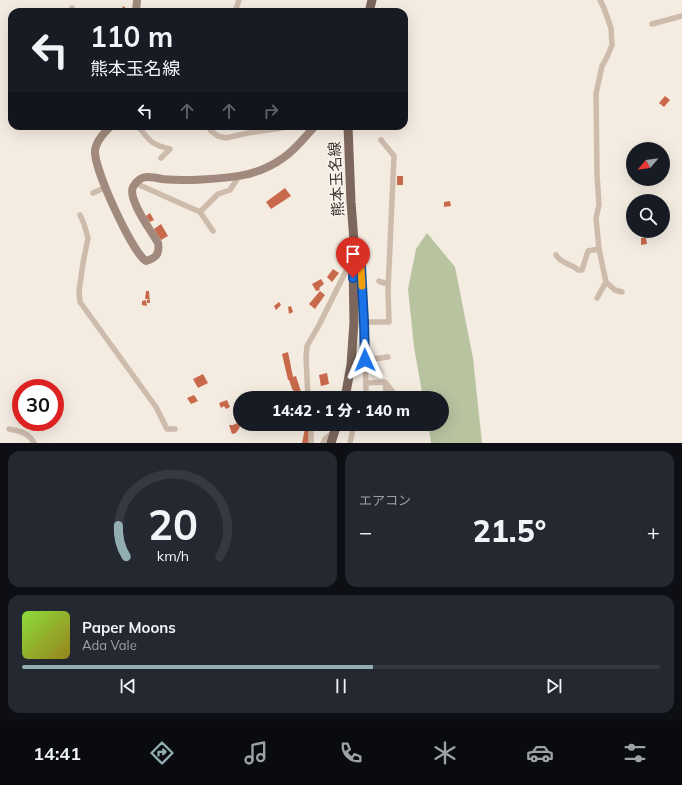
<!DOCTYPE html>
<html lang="ja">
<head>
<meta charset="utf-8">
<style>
	:root { --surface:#171b24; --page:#242831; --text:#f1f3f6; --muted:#9ea1a6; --line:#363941; --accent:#92aeb2 }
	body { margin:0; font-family:Mulish,"Noto Sans JP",sans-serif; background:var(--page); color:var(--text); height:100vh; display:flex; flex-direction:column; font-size:15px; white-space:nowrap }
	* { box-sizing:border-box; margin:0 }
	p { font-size:13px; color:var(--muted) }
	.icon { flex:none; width:22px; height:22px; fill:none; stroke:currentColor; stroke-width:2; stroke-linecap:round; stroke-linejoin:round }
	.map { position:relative; height:443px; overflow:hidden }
	.details { display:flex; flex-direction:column; gap:8px; padding:8px; background:#0d0f14; flex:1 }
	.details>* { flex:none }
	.top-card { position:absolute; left:8px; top:8px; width:400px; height:122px; border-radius:12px; box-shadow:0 4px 16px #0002; background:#171b24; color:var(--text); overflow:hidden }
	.needle { width:26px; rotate:242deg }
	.controls { position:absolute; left:626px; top:142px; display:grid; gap:8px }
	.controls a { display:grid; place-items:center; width:44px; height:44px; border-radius:50%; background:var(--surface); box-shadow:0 4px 16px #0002; font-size:20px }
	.speed { position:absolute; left:12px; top:379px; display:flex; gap:8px; font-size:20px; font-weight:700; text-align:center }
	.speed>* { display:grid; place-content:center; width:52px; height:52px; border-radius:50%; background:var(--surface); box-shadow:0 4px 16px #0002; line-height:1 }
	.speed .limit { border:6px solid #d22; background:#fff; color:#111 }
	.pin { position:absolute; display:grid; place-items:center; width:34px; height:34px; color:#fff; margin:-41px -17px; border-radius:50% 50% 50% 0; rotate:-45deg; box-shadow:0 0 4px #0007 }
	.pin .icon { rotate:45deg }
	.me { position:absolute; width:44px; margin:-22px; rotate:359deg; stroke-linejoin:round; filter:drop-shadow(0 0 3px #0008) }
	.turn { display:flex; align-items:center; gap:14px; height:84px; padding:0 16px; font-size:18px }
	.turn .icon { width:52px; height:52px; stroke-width:2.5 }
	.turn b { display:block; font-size:28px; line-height:34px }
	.lanes { display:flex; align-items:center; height:38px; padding:0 16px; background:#0003; justify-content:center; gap:20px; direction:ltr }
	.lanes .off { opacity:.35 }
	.big { font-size:30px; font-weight:800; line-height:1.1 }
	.details .widget { flex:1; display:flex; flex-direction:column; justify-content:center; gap:6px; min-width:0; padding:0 14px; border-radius:12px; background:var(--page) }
	.details .dial { align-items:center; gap:0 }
	.dial svg { height:104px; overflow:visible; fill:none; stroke:var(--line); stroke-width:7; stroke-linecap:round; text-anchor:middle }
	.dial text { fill:var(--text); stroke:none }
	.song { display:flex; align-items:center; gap:12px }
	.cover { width:48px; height:48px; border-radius:6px; background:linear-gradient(135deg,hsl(90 70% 55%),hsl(50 70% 35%)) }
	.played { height:4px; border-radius:2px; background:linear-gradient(90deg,var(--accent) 55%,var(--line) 55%) }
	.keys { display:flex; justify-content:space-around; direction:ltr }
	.heat { display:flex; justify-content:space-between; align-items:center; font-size:22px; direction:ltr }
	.details .tiles { flex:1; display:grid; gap:8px; grid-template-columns:1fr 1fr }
	.widget:last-child { grid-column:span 2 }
	.trip { position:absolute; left:233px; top:391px; width:216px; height:40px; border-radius:20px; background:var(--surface); box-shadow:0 4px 16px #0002; font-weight:800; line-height:40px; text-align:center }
	.tabs { display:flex; height:64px; justify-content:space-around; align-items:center; background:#090b0e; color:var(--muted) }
	.tabs .icon { width:28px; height:28px }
	.tabs .active { color:var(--accent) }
	.tabs b { font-size:18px; color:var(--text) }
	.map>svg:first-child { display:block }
	.green { fill:#b8c4a0 }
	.building { fill:#c8694b }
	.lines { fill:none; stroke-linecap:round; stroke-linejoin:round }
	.street { stroke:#cdbbac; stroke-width:5.5 }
	.secondary { stroke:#a18a7d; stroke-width:8 }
	.primary { stroke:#7d675c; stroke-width:9 }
	.route-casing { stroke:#114b97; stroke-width:10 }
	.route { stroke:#1a73e8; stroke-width:7 }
	.slow { stroke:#f59e0b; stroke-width:7 }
	.labels { text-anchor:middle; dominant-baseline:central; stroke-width:3; stroke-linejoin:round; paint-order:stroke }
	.street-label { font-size:15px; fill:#3b302b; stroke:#fbf5ee }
</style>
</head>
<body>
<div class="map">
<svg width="682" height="443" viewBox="0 0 682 443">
	<rect width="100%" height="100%" fill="#f4ebe1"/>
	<!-- green -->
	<path class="green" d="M427 233 455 267 473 358 482 443H431L428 424H442V398H423L414 347 408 289 416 249Z"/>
	<!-- building -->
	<path class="building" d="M123 6 130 11V12H121Z
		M665 96 670 100 664 107 659 103Z
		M397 176H403V185H397Z
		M285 188 291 196 271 209 266 202Z
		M450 201 451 206 444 207V202Z
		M150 213 154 220 150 222 146 216Z
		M161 224 168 236 161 240 154 229Z
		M641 238H646L647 244 641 245Z
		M333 269 339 273 332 282 327 277Z
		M321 279 324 284 319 288 320 290 316 291 312 284Z
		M146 291H149L150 303H147V300L149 299H145Z
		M320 291 325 295 315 309 309 304Z
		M146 300 147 306 142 305V301Z
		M279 302 281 305 276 310 274 306Z
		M291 306 293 312 289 314 288 307Z
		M288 352 293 377 296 376 302 395 296 397 294 390 293 391 289 380H288L282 354Z
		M327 373 329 384 321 386 319 375Z
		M203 374 208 383 198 388 193 379Z
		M194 395 198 401 191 404 187 398Z
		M227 400 230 407 226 409 224 406 221 408 219 403Z
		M237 423 240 427 236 433 232 434 229 425H233Z
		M305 429 310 431 309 443H302Z"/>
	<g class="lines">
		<!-- street -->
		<path class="street" d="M70 12 72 8
			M235 12 239 0
			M652 24 682 16
			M138 126C150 141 150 144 170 149L161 158
			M208 126 211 131 218 136 226 138 248 133 288 127
			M135 183 200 212 213 231
			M93 193 104 188
			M200 212 218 194 230 190 239 176
			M80 215 84 224 88 238 83 263 79 291 80 302 156 407 167 429H175
			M556 255C561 264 571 263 578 270H582L588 251 599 249 596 218 599 205 597 175 596 94 602 66 607 57 612 45 611 28 604 8 600 0
			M356 256 361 267 364 322 366 391 364 398
			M379 281 381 282 388 284
			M606 282 615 290 622 292
			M597 298 606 282 599 249
			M364 322H389L388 290 394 156 381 140
			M365 360 388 357
			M366 383 385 382 396 396
			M385 383 387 398
			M308 398 306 357 307 346 319 325 352 259
			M311 424V443
			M9 429C20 431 29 433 34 443
			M323 443 325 439 334 432
			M350 443 354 424"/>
		<!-- secondary -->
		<path class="secondary" d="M136 12 137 0
			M111 126C104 133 96 141 95 151 94 169 132 252 146 261 156 258 160 254 158 243 152 232 127 199 133 187 136 182 141 177 147 177 152 177 158 178 162 179 172 180 180 180 190 180 223 178 254 179 283 158 295 150 305 137 315 126"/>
		<!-- primary -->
		<path class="primary" d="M369 12 372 0
			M345 398 351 365 354 322 353 264 355 254 351 202 348 126
			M331 443 337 424"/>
	</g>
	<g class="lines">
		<defs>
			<path id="route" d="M353 278 355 254 361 267 364 322 365 360"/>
		</defs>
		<!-- route casing -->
		<use href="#route" class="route-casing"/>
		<!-- route -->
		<use href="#route" class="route"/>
		<!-- slow -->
		<path class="slow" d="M358 260 361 267 362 286"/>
	</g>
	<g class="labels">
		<!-- street labels -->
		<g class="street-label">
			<text transform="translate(336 179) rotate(-93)">熊本玉名線</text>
		</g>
	</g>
</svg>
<div class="controls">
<a><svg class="needle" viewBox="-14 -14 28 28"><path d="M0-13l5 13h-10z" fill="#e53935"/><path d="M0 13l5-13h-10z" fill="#9ea1a6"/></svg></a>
<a><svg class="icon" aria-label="search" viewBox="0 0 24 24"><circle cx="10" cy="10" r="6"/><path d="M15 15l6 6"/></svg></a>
</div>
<div class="speed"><div class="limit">30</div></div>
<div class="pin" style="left:353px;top:278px;background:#d93025"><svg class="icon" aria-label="arrive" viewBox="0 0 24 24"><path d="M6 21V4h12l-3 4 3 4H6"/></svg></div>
<svg class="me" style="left:365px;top:360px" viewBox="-20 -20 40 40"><path d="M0-17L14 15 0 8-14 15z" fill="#1a73e8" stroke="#fff" stroke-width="4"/></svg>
<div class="trip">14:42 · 1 分 · 140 m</div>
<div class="top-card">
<div class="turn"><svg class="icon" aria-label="left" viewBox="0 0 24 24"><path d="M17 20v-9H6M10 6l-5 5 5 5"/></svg><div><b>110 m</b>熊本玉名線</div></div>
<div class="lanes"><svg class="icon" aria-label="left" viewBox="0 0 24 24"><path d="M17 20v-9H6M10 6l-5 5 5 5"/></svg><svg class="icon off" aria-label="ahead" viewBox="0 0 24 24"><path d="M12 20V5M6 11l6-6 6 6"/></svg><svg class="icon off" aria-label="ahead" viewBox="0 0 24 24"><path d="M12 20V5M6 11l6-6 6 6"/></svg><svg class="icon off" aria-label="right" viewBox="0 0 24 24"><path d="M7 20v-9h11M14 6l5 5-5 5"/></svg></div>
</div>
</div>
<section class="details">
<div class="tiles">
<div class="widget dial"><svg viewBox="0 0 100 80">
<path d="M14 69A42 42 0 1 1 86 69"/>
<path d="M14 69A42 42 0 0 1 8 45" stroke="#92aeb2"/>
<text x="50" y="56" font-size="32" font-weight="700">20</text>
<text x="50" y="72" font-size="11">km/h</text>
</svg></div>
<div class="widget"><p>エアコン</p>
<div class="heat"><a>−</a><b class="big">21.5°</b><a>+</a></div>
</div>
<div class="widget">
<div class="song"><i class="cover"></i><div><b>Paper Moons</b><p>Ada Vale</p></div></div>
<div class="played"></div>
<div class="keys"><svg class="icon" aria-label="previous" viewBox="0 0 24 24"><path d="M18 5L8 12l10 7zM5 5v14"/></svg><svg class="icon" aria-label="pause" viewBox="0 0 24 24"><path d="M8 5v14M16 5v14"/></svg><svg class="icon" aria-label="next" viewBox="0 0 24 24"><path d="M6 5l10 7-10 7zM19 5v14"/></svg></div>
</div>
</div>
</section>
<nav class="tabs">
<b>14:41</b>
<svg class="icon active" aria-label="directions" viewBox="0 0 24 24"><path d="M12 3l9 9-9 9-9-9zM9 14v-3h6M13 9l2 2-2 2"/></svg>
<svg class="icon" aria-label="music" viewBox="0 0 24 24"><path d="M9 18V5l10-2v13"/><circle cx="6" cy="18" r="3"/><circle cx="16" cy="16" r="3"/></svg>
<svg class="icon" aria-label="phone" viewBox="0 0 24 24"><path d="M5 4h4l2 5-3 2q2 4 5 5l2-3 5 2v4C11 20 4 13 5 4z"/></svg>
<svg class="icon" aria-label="climate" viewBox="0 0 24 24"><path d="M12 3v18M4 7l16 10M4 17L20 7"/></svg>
<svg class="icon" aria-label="car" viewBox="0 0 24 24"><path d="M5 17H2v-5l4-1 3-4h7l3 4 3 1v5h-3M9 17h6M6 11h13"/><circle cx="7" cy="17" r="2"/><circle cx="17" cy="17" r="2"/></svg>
<svg class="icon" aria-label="filters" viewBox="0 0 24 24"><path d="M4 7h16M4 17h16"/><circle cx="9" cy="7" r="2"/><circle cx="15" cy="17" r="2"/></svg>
</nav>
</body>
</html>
